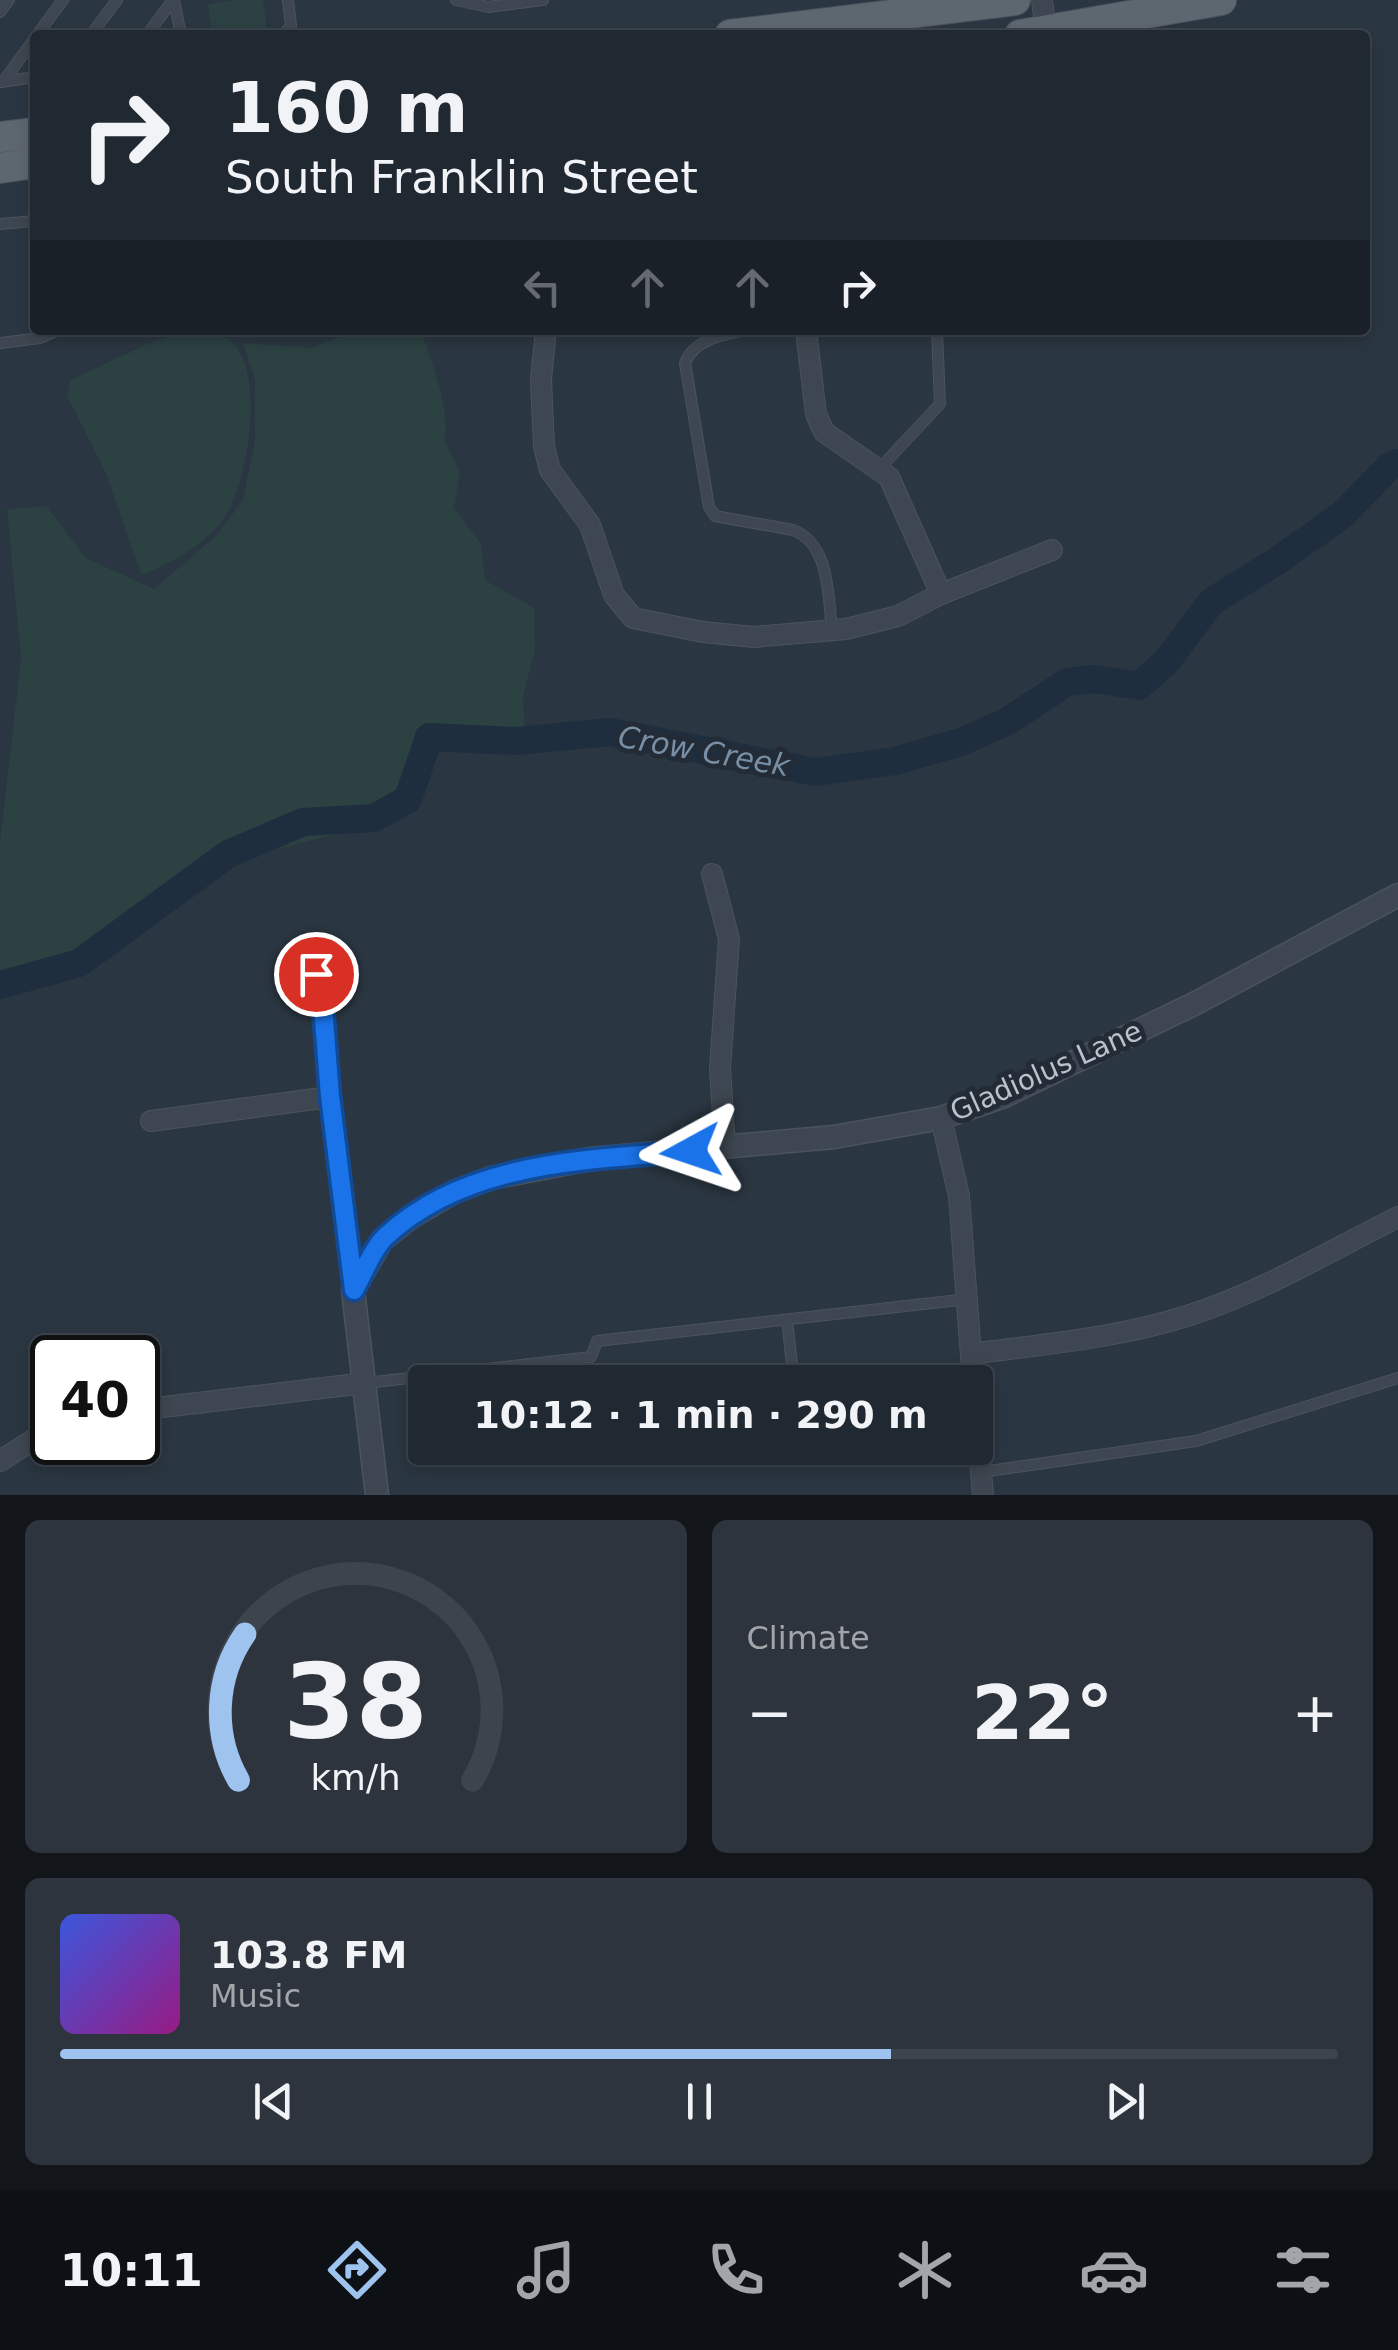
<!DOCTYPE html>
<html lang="en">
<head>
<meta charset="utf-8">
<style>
	:root { --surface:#202831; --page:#2d343d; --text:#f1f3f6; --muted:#a2a6ab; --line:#3d444d; --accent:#9dc3ee }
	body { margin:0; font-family:"DejaVu Sans",sans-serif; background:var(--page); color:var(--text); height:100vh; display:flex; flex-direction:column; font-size:38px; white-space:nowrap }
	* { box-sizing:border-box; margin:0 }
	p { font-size:32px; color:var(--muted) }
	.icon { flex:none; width:55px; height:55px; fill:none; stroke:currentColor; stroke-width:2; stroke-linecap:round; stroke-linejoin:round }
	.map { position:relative; height:1495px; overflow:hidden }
	.side { display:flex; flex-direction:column; gap:25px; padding:25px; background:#12161b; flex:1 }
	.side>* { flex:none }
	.top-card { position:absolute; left:30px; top:30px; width:1340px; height:305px; border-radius:10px; box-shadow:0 5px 15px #0003,0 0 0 2px var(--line); background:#202831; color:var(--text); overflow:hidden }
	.speed { position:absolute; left:30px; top:1335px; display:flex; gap:20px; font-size:50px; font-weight:700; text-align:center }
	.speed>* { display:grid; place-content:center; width:130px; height:130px; border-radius:50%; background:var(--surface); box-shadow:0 5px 15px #0003,0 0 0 2px var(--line); line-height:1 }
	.speed .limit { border:5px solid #111; border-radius:15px; background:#fff; color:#111 }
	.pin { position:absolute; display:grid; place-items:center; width:85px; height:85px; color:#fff; margin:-42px; border:5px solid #fff; border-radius:50%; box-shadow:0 2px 10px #0007 }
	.me { position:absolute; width:110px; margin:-55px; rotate:265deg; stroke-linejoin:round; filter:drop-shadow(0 0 8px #0008) }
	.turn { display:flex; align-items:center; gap:35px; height:210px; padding:0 30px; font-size:45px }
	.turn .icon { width:130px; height:130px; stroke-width:2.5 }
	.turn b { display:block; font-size:70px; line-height:85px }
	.lanes { display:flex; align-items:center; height:95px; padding:0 30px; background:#0003; justify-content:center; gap:50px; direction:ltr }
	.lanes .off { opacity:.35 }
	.big { font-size:75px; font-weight:600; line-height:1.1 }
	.side .card { flex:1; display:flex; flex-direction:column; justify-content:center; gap:15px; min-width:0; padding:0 35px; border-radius:15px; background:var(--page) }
	.side .dial { align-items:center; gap:0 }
	.dial svg { height:260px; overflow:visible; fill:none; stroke:var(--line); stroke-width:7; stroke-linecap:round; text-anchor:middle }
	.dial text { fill:var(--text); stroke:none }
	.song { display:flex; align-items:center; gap:30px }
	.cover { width:120px; height:120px; border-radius:15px; background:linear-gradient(135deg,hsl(230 70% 55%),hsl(310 70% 35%)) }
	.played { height:10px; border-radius:5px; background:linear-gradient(90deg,var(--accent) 65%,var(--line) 65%) }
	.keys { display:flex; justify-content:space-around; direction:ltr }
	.heat { display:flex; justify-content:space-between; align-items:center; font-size:55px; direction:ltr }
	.side .tiles { flex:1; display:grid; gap:25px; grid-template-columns:1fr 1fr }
	.card:last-child { grid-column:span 2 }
	.trip { position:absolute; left:408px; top:1365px; width:585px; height:100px; border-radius:10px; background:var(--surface); box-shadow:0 5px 15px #0003,0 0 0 2px var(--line); font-weight:600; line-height:100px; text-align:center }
	.tabs { display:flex; height:160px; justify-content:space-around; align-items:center; background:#0d1014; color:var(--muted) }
	.tabs .icon { width:70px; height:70px }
	.tabs .on { color:var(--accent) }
	.tabs b { font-size:45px; color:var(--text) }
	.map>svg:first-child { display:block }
	.green { fill:#2c4142 }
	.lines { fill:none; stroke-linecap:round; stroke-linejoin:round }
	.river { stroke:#1e2e3e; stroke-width:28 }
	.service-casing { stroke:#4b535d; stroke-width:12 }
	.minor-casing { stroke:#4b535d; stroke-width:22 }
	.tertiary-casing { stroke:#4b535d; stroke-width:25 }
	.primary-casing { stroke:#4b535d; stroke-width:32 }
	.service { stroke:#3e4751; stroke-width:10 }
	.minor { stroke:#3e4751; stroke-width:20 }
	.tertiary { stroke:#3e4751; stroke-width:22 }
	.primary { stroke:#5d6770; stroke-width:30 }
	.route-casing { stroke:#114b97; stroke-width:25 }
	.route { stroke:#1a73e8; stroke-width:18 }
	.labels { text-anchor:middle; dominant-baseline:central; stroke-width:10; stroke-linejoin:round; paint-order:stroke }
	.street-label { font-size:28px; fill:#bbc2cb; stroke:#232c36 }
	.water-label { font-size:30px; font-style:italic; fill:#788fa6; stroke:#232c36 }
</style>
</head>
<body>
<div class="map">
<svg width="1398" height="1495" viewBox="0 0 1398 1495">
	<rect width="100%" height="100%" fill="#2a3641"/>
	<!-- green -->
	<path class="green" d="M236 0H263L267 30 212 35 208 4Z
		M190 330C200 330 219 333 228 339 268 365 248 486 223 520 205 545 169 564 141 575L106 473 67 395 71 380 147 344Z
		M360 330H421C430 359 452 411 444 440L460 472 454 508 481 544 485 580 534 608 535 650 523 696 525 733 431 742 409 815 220 864 103 952 0 981V842L21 659 7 509 46 506 86 558 154 589 216 536 243 500 255 439V380L243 343 310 348Z"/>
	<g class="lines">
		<!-- river -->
		<path class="river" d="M0 985 79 963 228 854 303 822 374 818 408 799 429 737 517 741 610 732 816 772 895 761 961 742 1008 721 1067 682 1095 679 1139 686 1167 661 1211 602 1277 561 1342 515 1389 467 1398 463"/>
		<defs>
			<path id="service" d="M174 0 181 35
				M456 0 488 7 543 0
				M0 12 9 0
				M37 35 63 0
				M91 35 117 0
				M147 35 173 0
				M283 35 291 26 288 0
				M1 82 35 77
				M3 82 35 38
				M0 224 35 221
				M748 330C725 334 694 339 685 363L709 507 715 516 793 530C830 544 828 596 832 630
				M0 343 40 338 58 330
				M879 469 940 404 937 330
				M787 1320 794 1382
				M366 1383 591 1357 597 1341 968 1299
				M982 1472 1196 1441 1398 1378"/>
			<path id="minor" d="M1042 0 1046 32
				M546 330 541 379 544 447 550 470 590 525 614 595 633 618 703 632 754 637 846 629 898 616 941 594 1052 550
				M806 330 816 414 824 432 889 477 941 594
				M712 874 729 939 720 1068 725 1148
				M316 975 323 1007 330 1097 353 1290
				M941 1118 959 1196 973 1382
				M151 1121 330 1097
				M971 1354C1045 1344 1119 1338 1190 1315 1262 1292 1330 1251 1398 1217
				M975 1402 983 1495
				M138 1410 365 1383
				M0 1461 52 1428"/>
			<path id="tertiary" d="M377 1495 353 1290 382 1240 411 1217 454 1192 491 1178 590 1159 834 1137 941 1118 1002 1097 1196 1003 1398 895"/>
			<path id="primary" d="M730 35 1015 0
				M1020 35 1221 0
				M0 137 35 133
				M0 168 35 163"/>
		</defs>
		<!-- service casing -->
		<use href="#service" class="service-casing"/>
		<!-- minor casing -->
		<use href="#minor" class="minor-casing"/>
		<!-- tertiary casing -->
		<use href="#tertiary" class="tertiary-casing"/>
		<!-- primary casing -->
		<use href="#primary" class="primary-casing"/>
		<!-- service -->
		<use href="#service" class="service"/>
		<!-- minor -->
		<use href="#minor" class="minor"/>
		<!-- tertiary -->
		<use href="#tertiary" class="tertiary"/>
		<!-- primary -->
		<use href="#primary" class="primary"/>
	</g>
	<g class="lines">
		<defs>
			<path id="route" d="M316 974 323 1007 330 1096 354 1290C363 1274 372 1250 385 1237 466 1161 587 1160 691 1151"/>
		</defs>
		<!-- route casing -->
		<use href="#route" class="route-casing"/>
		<!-- route -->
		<use href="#route" class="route"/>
	</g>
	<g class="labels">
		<!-- street labels -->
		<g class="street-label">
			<text transform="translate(1046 1071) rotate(-24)">Gladiolus Lane</text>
		</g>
		<!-- water labels -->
		<g class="water-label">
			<text transform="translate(704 751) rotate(10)">Crow Creek</text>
		</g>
	</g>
</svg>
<div class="speed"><div class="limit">40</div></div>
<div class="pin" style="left:316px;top:974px;background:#d93025"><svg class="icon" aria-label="arrive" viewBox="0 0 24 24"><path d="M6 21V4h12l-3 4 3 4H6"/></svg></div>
<svg class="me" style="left:691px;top:1151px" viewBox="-20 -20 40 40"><path d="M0-17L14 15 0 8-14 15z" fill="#1a73e8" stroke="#fff" stroke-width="4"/></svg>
<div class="trip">10:12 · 1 min · 290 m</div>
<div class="top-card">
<div class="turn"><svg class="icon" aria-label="right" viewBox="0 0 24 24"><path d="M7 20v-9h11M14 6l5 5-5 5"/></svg><div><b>160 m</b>South Franklin Street</div></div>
<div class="lanes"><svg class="icon off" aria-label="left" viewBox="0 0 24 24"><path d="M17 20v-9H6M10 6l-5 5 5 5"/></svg><svg class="icon off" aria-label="ahead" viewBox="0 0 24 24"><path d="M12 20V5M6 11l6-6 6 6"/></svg><svg class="icon off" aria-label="ahead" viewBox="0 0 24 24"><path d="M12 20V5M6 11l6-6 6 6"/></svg><svg class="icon" aria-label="right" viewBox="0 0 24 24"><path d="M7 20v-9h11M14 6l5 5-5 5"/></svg></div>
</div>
</div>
<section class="side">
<div class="tiles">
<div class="card dial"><svg viewBox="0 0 100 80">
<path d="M14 69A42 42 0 1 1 86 69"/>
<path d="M14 69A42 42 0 0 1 16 24" stroke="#9dc3ee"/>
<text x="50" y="56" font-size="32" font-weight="700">38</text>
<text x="50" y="72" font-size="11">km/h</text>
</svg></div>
<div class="card"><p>Climate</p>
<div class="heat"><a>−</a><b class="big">22°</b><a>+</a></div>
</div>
<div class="card">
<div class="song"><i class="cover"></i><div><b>103.8 FM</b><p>Music</p></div></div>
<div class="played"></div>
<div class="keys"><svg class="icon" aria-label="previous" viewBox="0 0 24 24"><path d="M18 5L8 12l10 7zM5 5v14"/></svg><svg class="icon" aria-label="pause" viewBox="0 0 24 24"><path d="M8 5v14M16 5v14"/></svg><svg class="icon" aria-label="next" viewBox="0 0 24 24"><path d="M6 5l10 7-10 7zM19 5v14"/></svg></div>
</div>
</div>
</section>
<nav class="tabs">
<b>10:11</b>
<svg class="icon on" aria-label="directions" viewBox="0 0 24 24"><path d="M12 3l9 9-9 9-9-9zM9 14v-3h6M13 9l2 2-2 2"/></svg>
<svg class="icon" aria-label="music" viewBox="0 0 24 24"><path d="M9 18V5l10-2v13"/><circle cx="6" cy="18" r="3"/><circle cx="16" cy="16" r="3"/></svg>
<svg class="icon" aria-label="phone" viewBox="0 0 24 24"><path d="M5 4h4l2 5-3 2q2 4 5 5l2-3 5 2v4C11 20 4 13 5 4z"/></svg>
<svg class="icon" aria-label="climate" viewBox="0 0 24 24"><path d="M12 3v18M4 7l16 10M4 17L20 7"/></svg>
<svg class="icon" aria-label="car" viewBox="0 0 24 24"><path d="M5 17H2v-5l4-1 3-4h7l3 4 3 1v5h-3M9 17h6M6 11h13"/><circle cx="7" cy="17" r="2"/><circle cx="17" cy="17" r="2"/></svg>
<svg class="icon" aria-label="filters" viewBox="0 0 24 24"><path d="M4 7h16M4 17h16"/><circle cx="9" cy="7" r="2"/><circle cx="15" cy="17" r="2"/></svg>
</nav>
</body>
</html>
